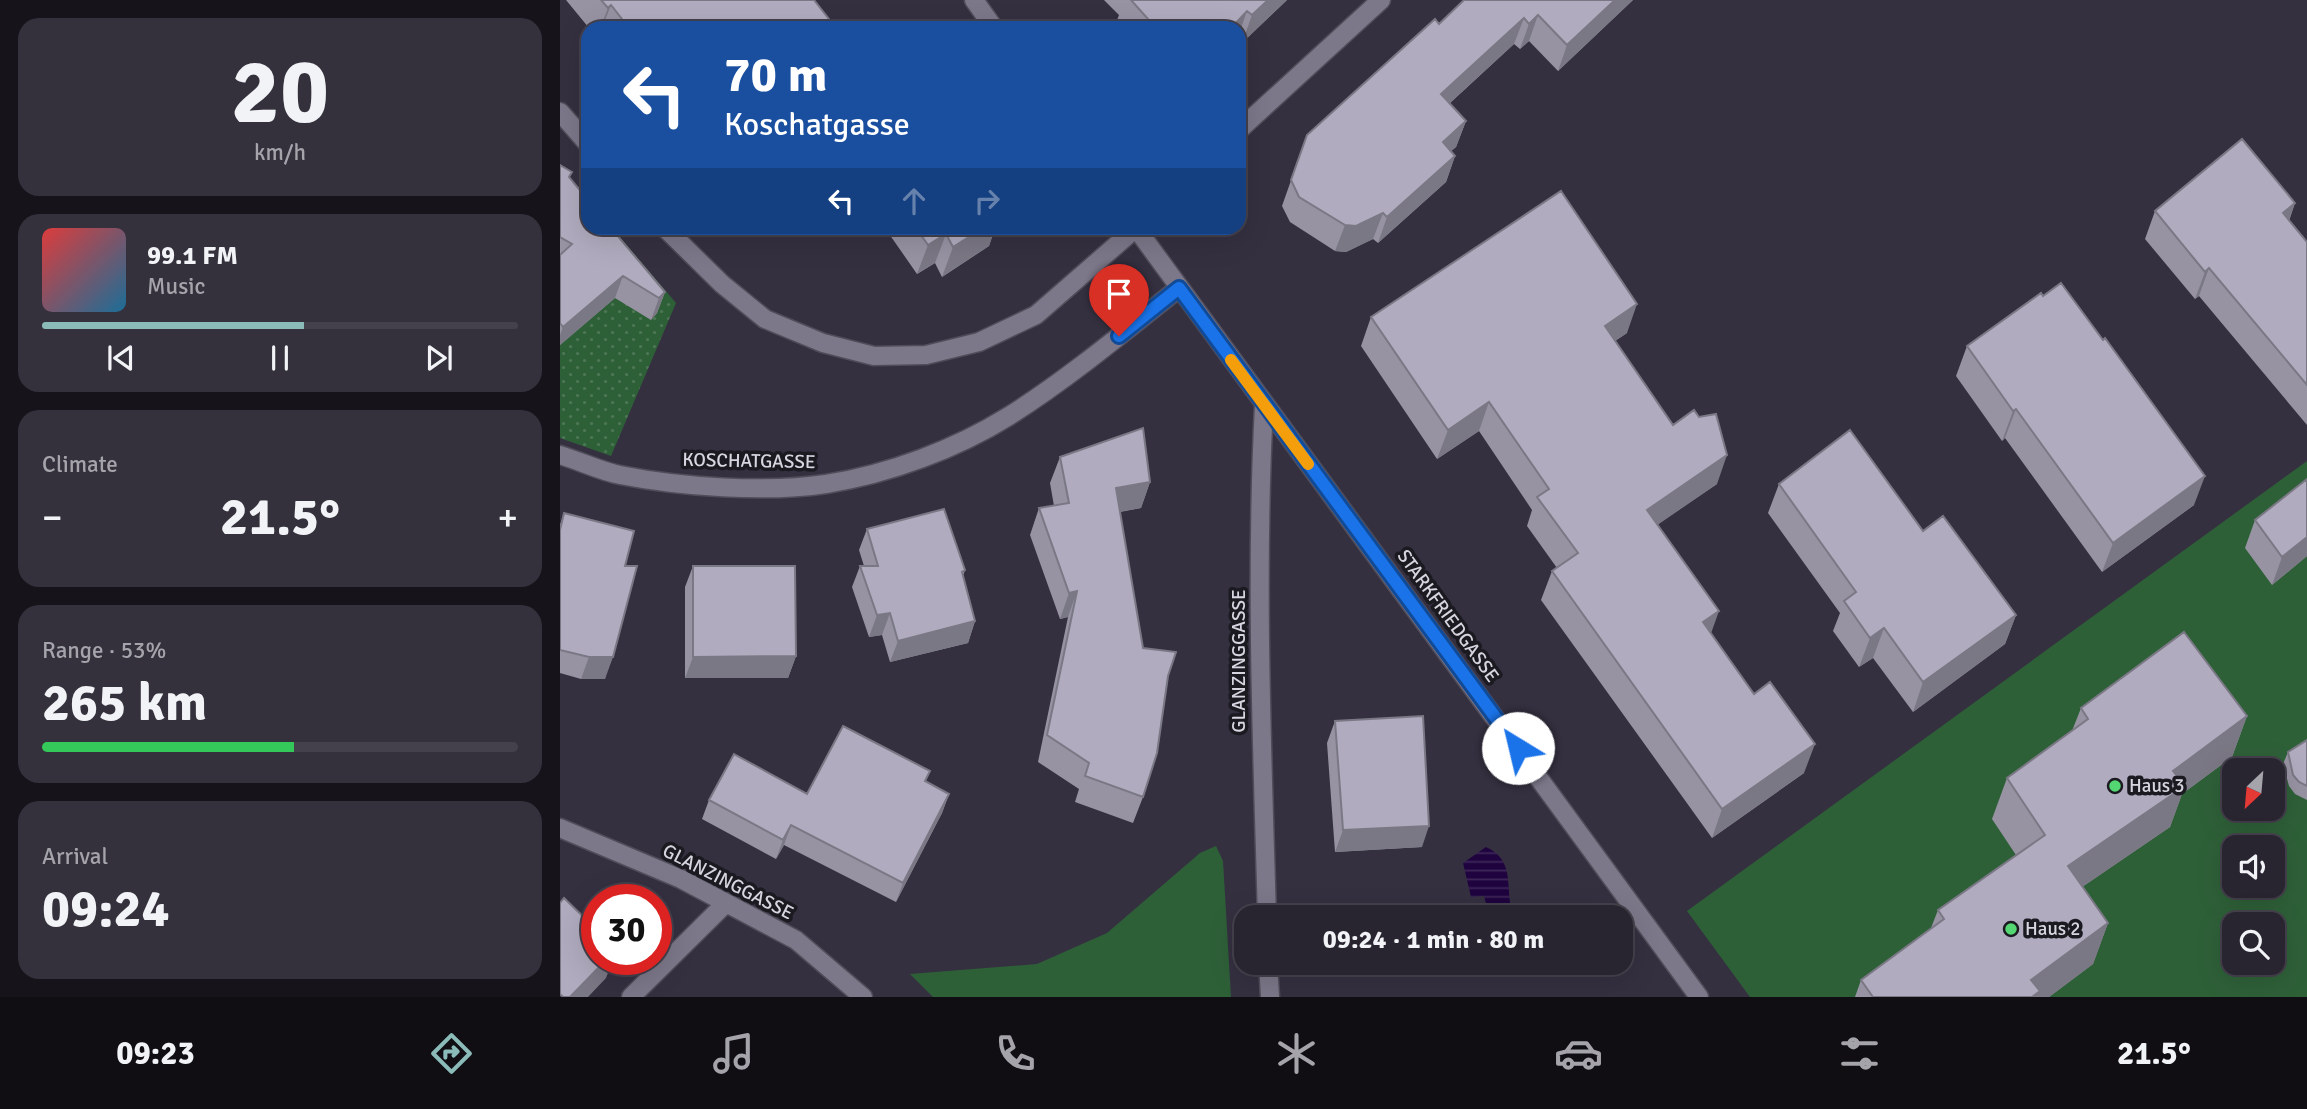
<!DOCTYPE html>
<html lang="en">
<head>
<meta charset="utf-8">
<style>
	:root { --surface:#282430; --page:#34303c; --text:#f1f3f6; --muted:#a5a4ab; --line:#44414c; --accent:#8bbbb9 }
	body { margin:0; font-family:Signika,sans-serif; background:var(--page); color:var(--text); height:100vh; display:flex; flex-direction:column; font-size:26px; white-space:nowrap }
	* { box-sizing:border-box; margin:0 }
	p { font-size:23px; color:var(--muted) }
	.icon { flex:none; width:38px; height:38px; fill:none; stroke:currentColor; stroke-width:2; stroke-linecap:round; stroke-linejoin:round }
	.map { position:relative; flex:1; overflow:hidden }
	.side { display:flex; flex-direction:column; gap:18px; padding:18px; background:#16141a; width:560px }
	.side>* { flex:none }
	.guide { position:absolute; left:21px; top:21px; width:665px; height:214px; border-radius:21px; box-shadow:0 7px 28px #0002,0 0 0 2px var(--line); background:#1a4fa0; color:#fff; overflow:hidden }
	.needle { width:46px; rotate:206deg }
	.fabs { position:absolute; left:1662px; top:758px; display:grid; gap:14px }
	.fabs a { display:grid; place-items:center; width:63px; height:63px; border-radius:14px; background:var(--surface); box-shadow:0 7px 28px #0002,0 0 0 2px var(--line); font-size:35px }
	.speed { position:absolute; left:21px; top:884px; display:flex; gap:14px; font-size:35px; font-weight:700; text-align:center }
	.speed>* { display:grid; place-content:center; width:91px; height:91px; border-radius:50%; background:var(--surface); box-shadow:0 7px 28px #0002,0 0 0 2px var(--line); line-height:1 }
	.speed .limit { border:10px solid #d22; background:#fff; color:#111 }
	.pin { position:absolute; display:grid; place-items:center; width:60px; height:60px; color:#fff; margin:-72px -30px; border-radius:50% 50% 50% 0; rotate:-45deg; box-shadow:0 0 7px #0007 }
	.pin .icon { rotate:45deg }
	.me { position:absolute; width:77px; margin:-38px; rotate:324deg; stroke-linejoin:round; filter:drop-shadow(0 0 5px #0008) }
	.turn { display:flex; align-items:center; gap:24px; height:147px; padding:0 28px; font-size:32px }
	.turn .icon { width:91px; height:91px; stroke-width:2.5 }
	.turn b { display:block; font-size:49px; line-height:60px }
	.lanes { display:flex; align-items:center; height:66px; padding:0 28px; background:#0003; justify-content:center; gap:35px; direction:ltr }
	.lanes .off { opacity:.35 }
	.big { font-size:52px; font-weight:700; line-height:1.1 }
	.side .tile { flex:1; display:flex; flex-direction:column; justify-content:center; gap:10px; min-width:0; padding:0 24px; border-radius:21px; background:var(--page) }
	.side .dial { align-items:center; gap:0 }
	.dial b { font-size:91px; line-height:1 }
	.song { display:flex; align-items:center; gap:21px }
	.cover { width:84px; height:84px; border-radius:10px; background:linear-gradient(135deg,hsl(0 70% 55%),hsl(200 70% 35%)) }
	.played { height:7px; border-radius:4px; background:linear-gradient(90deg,var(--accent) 55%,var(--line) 55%) }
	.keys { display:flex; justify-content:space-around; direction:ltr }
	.heat { display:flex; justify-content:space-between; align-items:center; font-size:38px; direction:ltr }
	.charge { height:10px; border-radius:5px; background:linear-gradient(90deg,#34c759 53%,var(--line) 0) }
	.trip { position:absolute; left:674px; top:905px; width:399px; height:70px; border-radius:21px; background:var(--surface); box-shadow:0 7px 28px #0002,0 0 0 2px var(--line); font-weight:700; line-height:70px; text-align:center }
	.tab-bar { display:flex; height:112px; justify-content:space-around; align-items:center; background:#100e13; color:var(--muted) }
	.tab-bar .icon { width:49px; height:49px }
	.tab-bar .current { color:var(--accent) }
	.tab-bar b { font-size:32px; color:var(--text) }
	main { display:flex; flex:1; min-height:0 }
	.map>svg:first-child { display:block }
	.grass { fill:#2e6038; fill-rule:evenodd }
	.park { fill:url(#park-dots) }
	.water { fill:url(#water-rules) }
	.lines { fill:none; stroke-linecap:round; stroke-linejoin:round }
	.minor-casing { stroke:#504d5a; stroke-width:21 }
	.minor { stroke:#7c7789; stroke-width:18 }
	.wall { fill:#9793a3 }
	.shaded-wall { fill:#7b7885 }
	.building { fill:#b0abbe; stroke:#7b7885; stroke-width:2 }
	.route-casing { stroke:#114b97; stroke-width:18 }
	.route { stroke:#1a73e8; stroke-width:12 }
	.slow { stroke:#f59e0b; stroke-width:12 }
	.poi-dot { fill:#54d672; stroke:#1b1a21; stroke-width:2.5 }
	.labels { text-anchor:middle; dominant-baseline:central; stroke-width:7; stroke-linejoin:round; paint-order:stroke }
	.street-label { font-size:19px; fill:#d7d5df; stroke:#1b1a21 }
	.poi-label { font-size:19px; fill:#d7d5df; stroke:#1b1a21; text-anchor:start }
</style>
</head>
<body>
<main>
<section class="side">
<div class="tile dial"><b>20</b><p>km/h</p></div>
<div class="tile">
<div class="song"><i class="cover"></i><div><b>99.1 FM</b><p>Music</p></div></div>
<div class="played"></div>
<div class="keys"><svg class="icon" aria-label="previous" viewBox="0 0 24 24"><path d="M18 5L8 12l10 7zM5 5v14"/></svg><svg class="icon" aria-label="pause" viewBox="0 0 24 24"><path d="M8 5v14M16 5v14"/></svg><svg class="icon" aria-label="next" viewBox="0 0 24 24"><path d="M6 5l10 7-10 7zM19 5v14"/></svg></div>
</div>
<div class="tile"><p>Climate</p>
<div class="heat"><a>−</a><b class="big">21.5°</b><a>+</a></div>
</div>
<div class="tile"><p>Range · 53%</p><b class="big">265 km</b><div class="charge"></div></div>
<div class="tile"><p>Arrival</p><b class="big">09:24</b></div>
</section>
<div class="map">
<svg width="1747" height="997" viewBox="0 0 1747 997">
	<defs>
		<pattern id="park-dots" width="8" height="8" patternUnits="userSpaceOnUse" patternTransform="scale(1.75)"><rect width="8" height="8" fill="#2e6038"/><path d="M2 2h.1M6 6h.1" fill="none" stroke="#4c7654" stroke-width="1.8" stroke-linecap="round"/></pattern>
		<pattern id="water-rules" width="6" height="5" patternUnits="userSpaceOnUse" patternTransform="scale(1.75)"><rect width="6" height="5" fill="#1e033e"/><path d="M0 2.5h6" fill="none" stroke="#3e2759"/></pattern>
	</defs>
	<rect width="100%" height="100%" fill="#353040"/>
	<!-- grass -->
	<path class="grass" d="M1747 461V997H1190L1127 911ZM1675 770H1713V808H1675ZM1675 847H1713V886H1675ZM1675 924H1713V962H1675Z
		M656 846 663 861 671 997H373L350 974 477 964 547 933 640 853Z"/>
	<!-- park -->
	<path class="park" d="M0 166 28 199V228H52L116 303 51 456 0 438Z"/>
	<!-- water -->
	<path class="water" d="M926 847C954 860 946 883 951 908L928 911 924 896 911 897 903 863Z"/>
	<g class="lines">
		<defs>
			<path id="minor" d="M414 0 434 28
				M0 112 28 144
				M679 130 821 0
				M105 228 162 284 205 319 263 343 314 356 366 355 419 342 476 315 576 228
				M576 228 1139 997
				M704 405C695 576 702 746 707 917
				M0 455C20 461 40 471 60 475 121 487 205 493 266 484 329 474 396 449 449 416 509 378 564 332 619 288
				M0 828 121 879 236 940 303 997
				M708 962 710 997
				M71 997 166 903"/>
		</defs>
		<!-- minor casing -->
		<use href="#minor" class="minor-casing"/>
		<!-- minor -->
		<use href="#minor" class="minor"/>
	</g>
	<!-- wall -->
	<path class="wall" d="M6 0H254L276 28H29Z
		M544 0H727L682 43 679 41V28H561L556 23 559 15Z
		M1073 0 998 71 969 41 960 49 954 44 889 104 906 121 896 147 891 151 895 156 886 182 818 243 813 239 786 252 775 251 730 222 722 206 747 135 879 24Z
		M0 165 10 178 105 292 97 313 91 320 55 298 0 345Z
		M1735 203 1729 221 1747 242V425L1639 296 1635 299 1585 239 1595 211Z
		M325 228H435L429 246 382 277 375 263 357 274Z
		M1483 296 1543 340 1634 505 1542 572 1445 438 1442 441 1396 376 1407 346Z
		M811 317 1067 333 1055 341 1113 425 1157 484 1098 524 1151 633 1244 773 1152 838 981 600 992 571 997 568 967 526 972 510 919 431 877 459 801 346Z
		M500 457 590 482 581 508 560 512 583 648 608 676 583 797 573 823 515 802 519 789 478 762 508 617 500 619 470 535 479 508 494 506 490 483Z
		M1747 479V556L1712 585 1685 548 1695 520Z
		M1219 484 1363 531 1456 615 1445 644 1353 712 1313 658 1299 667 1273 631 1280 613 1208 513Z
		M4 513 65 566 45 679H21L0 673V525Z
		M307 529 405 570 403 576 415 621 408 643 330 662 322 635 309 637 292 587 300 566H304L299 550Z
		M133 566 236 656 228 678H125V587Z
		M1521 708 1687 716 1672 757 1622 794 1610 827 1522 887 1548 923 1533 964 1489 997H1295L1301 980 1371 928 1378 910 1456 855 1432 819 1447 778 1512 731Z
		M775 721 862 847 775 852 767 743Z
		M1747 740V800L1735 794 1729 786 1723 764 1728 752Z
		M366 782 389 794 382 813 336 902 224 845 216 859 142 819 149 800 247 794Z"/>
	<!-- shaded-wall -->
	<path class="shaded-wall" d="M708 0H727L682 43 692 15Z
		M1055 0H1073L998 71 1007 45Z
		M51 5 42 28H40L48 8Z
		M687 11 679 34V28H671Z
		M978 15 969 41 960 49 969 24Z
		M964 18 954 44 871 120 881 94Z
		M906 121 896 147 873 167 883 142Z
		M895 156 886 182 818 243 827 217Z
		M1735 203 1725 231 1723 213Z
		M823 213 813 239 786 252 775 251 785 225Z
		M423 228H435L429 246 382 277 393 247Z
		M386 234 375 263 357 274 368 245Z
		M1649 268 1639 296 1635 299 1645 272Z
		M63 276 55 298 0 345V335L3 327Z
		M105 292 97 313 91 320 99 298Z
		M1077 304 1067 333 1034 355 1045 326Z
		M929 402 919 431 877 459 888 430Z
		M1456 409 1445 438 1442 441 1453 411Z
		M1167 455 1157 484 1077 539 1087 510Z
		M1645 476 1634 505 1542 572 1553 543Z
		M590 482 581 508 546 514 556 488Z
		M1747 537V556L1712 585 1722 557Z
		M517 591 508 617 500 619 509 593Z
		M1159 611 1149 639 1143 622Z
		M330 613 322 635 309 637 317 615Z
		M1456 615 1445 644 1353 712 1363 682Z
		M415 621 408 643 330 662 338 641Z
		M1324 628 1313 658 1299 667 1310 638Z
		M236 656 228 678H125L133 657Z
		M29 657H53L45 679H21Z
		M1687 716 1672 757 1622 794 1610 827 1493 907 1508 866 1613 771Z
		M1255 744 1244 773 1152 838 1162 809Z
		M389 794 382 813 336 902 343 883Z
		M231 825 224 845 216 859 223 840Z
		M869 826 862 847 775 852 783 830Z
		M1548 923 1533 964 1489 997H1465L1471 980Z
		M47 959H53L46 978 28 997H10Z"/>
	<!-- building -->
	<path class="building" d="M41 0H254L276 28H69L51 5 48 8Z
		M571 0H708L692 15 687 11 671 28H607L605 26 603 28H596Z
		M904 0H1055L1007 45 978 15 969 24 964 18 881 94 906 121 883 142 895 156 827 217 823 213 796 226 785 225 739 197 731 180 747 135 875 19 879 24Z
		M1682 139 1735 203 1723 213 1747 242V385L1649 268 1645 272 1595 211Z
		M0 165 12 172 9 177 28 200V228H51L105 292 99 298 63 276 3 327 0 323V255L12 244 0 237Z
		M1001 191 1077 304 1045 326 1113 425 1134 410 1139 417 1156 414 1167 455 1087 510 1159 611 1143 622 1194 694 1210 682 1255 744 1162 809 992 571 1018 553 977 497 989 489 929 402 888 430 811 317Z
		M356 228H423L393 247 386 234 368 245Z
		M1501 283 1543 340 1545 338 1645 476 1553 543 1456 409 1453 411 1407 346 1481 293 1483 296Z
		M583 428 590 482 556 488 583 648 616 652 608 676 597 753 583 797 525 776 529 763 487 735 517 591 509 593 479 508 509 503 500 457Z
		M1290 430 1363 531 1383 516 1456 615 1363 682 1324 628 1310 638 1284 601 1296 592 1219 484Z
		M1747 479V537L1722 557 1695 520Z
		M384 509 405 570 402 572 415 621 338 641 330 613 317 615 300 566H318L307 529Z
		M4 513 74 531 65 566H77L53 657H29L0 650V530Z
		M133 566H235L236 656 133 657Z
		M1624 632 1687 716 1613 771 1625 786 1508 866 1548 923 1471 980 1480 991 1472 997H1313L1301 980 1384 919 1378 910 1485 835 1447 778 1528 719 1521 708Z
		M863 716 869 826 783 830 775 721Z
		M283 726 370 771 365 781 389 794 343 883 231 825 223 840 149 800 174 754 247 794Z
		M1747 740V786L1739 782 1733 775 1728 752Z
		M4 898 37 930V959H47L10 997H3L0 994V903Z"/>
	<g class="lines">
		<defs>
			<path id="route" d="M559 336 619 288 958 748"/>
		</defs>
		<!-- route casing -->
		<use href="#route" class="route-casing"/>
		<!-- route -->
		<use href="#route" class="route"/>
		<!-- slow -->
		<path class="slow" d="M671 360 748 464"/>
	</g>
	<!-- markers -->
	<g class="poi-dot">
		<circle cx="1555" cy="786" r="7"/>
		<circle cx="1451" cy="929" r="7"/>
	</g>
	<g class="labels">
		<!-- street labels -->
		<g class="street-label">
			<text transform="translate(189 461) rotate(1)">KOSCHATGASSE</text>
			<text transform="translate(888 616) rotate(54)">STARKFRIEDGASSE</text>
			<text transform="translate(679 661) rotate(-90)">GLANZINGGASSE</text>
			<text transform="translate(168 882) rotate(27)">GLANZINGGASSE</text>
		</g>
		<!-- poi labels -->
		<g class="poi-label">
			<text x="1569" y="786">Haus 3</text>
			<text x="1465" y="929">Haus 2</text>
		</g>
	</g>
</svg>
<div class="fabs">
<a><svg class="needle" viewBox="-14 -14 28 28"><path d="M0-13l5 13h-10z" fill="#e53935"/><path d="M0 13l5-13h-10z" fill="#a5a4ab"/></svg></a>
<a><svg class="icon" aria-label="sound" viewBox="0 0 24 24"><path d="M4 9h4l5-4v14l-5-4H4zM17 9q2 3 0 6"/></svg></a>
<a><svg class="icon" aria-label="search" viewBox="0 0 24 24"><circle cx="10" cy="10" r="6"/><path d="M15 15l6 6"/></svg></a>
</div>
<div class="speed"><div class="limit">30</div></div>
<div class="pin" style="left:559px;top:336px;background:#d93025"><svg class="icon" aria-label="arrive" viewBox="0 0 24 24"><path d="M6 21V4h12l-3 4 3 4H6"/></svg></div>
<svg class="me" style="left:958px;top:748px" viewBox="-20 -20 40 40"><circle r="19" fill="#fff"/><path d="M0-13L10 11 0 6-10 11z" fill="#1a73e8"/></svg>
<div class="trip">09:24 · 1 min · 80 m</div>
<div class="guide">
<div class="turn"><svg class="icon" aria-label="left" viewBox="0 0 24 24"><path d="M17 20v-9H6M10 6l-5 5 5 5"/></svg><div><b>70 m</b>Koschatgasse</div></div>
<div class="lanes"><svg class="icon" aria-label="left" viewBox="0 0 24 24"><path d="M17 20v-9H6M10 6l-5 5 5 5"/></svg><svg class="icon off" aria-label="ahead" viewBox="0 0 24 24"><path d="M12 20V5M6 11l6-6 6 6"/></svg><svg class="icon off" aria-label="right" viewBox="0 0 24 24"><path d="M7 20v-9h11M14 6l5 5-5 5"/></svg></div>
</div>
</div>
</main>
<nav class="tab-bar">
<b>09:23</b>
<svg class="icon current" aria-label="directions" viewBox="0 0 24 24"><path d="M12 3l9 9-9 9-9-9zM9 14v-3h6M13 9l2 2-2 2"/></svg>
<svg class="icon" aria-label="music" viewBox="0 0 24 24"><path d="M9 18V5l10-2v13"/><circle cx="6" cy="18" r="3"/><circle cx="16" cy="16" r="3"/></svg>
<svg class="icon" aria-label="phone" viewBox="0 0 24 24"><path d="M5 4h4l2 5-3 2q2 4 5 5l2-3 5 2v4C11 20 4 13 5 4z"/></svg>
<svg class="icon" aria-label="climate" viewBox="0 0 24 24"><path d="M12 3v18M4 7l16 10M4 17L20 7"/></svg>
<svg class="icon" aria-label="car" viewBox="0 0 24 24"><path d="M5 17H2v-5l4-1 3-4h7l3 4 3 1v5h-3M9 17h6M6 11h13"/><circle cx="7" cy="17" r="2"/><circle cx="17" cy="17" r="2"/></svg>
<svg class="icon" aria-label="filters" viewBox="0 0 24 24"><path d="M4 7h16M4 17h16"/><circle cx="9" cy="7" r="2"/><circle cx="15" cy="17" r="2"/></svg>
<b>21.5°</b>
</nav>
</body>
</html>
